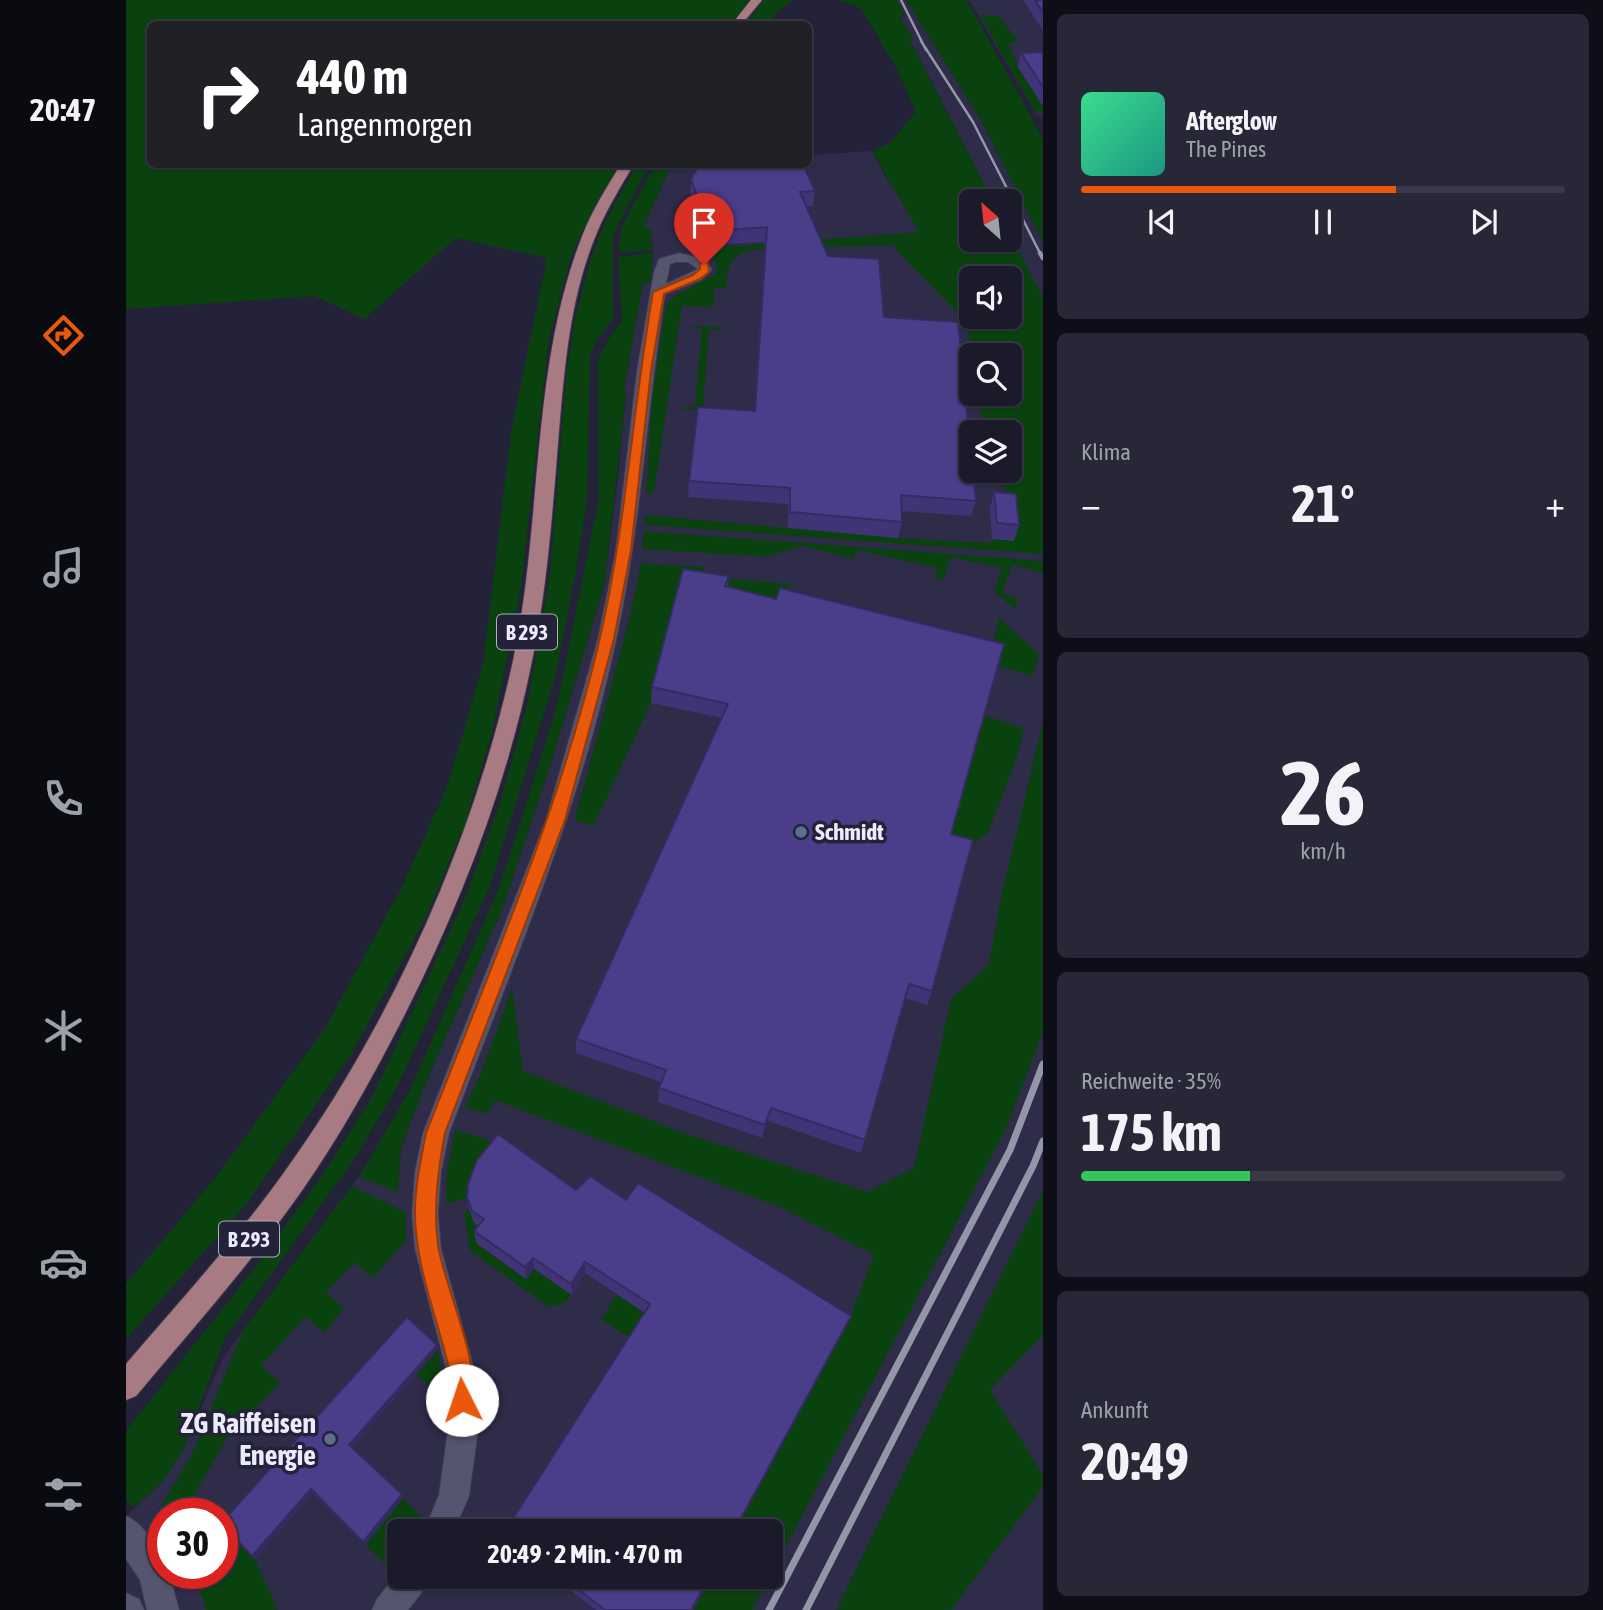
<!DOCTYPE html>
<html lang="de">
<head>
<meta charset="utf-8">
<style>
	:root { --surface:#1a1a2b; --page:#272737; --text:#f1f3f6; --muted:#9fa1a9; --line:#383847; --accent:#ea580c }
	body { margin:0; font-family:"Asap Condensed",sans-serif; background:var(--page); color:var(--text); height:100vh; display:flex; flex-direction:column; font-size:26px; white-space:nowrap }
	* { box-sizing:border-box; margin:0 }
	p { font-size:23px; color:var(--muted) }
	.icon { flex:none; width:38px; height:38px; fill:none; stroke:currentColor; stroke-width:2; stroke-linecap:round; stroke-linejoin:round }
	.map { position:relative; flex:1; overflow:hidden }
	.side { display:flex; flex-direction:column; gap:14px; padding:14px; background:#0e0e18; width:560px }
	.side>* { flex:none }
	.banner { position:absolute; left:21px; top:21px; width:665px; height:147px; border-radius:10px; box-shadow:0 2px 5px #0004,0 0 0 2px var(--line); background:#202124; color:#fff; overflow:hidden }
	.needle { width:46px; rotate:333deg }
	.fabs { position:absolute; left:833px; top:189px; display:grid; gap:14px }
	.fabs a { display:grid; place-items:center; width:63px; height:63px; border-radius:10px; background:var(--surface); box-shadow:0 2px 5px #0004,0 0 0 2px var(--line); font-size:35px }
	.speed { position:absolute; left:21px; top:1498px; display:flex; gap:14px; font-size:35px; font-weight:700; text-align:center }
	.speed>* { display:grid; place-content:center; width:91px; height:91px; border-radius:50%; background:var(--surface); box-shadow:0 2px 5px #0004,0 0 0 2px var(--line); line-height:1 }
	.speed .limit { border:10px solid #d22; background:#fff; color:#111 }
	.pin { position:absolute; display:grid; place-items:center; width:60px; height:60px; color:#fff; margin:-72px -30px; border-radius:50% 50% 50% 0; rotate:-45deg; box-shadow:0 0 7px #0007 }
	.pin .icon { rotate:45deg }
	.me { position:absolute; width:77px; margin:-38px; rotate:356deg; stroke-linejoin:round; filter:drop-shadow(0 0 5px #0008) }
	.turn { display:flex; align-items:center; gap:24px; height:147px; padding:0 35px; font-size:32px }
	.turn .icon { width:91px; height:91px; stroke-width:2.5 }
	.turn b { display:block; font-size:49px; line-height:60px }
	.big { font-size:52px; font-weight:700; line-height:1.1 }
	.side .card { flex:1; display:flex; flex-direction:column; justify-content:center; gap:10px; min-width:0; padding:0 24px; border-radius:10px; background:var(--page) }
	.side .dial { align-items:center; gap:0 }
	.dial b { font-size:91px; line-height:1 }
	.song { display:flex; align-items:center; gap:21px }
	.cover { width:84px; height:84px; border-radius:10px; background:linear-gradient(135deg,hsl(150 70% 55%),hsl(170 70% 35%)) }
	.played { height:7px; border-radius:4px; background:linear-gradient(90deg,var(--accent) 65%,var(--line) 65%) }
	.keys { display:flex; justify-content:space-around; direction:ltr }
	.heat { display:flex; justify-content:space-between; align-items:center; font-size:38px; direction:ltr }
	.charge { height:10px; border-radius:5px; background:linear-gradient(90deg,#34c759 35%,var(--line) 0) }
	.trip { position:absolute; left:261px; top:1519px; width:396px; height:70px; border-radius:10px; background:var(--surface); box-shadow:0 2px 5px #0004,0 0 0 2px var(--line); font-weight:700; line-height:70px; text-align:center }
	main { display:flex; flex:1; min-height:0 }
	.tabs { display:flex; flex-direction:column; width:126px; justify-content:space-around; align-items:center; background:#0a0a11; color:var(--muted) }
	.tabs .icon { width:49px; height:49px }
	.tabs .current { color:var(--accent) }
	.tabs b { font-size:32px; color:var(--text) }
	.map>svg:first-child { display:block }
	.built { fill:#2e2c49; fill-rule:evenodd }
	.green { fill:#09420f; fill-rule:evenodd }
	.lines { fill:none; stroke-linecap:round; stroke-linejoin:round }
	.minor-casing { stroke:#3e3c4f; stroke-width:2 }
	.major-casing { stroke:#3e3c4f; stroke-width:2 }
	.minor { fill:#55556f; fill-rule:evenodd }
	.major { fill:#a87b82; fill-rule:evenodd }
	.rail-far2 { stroke:#9595a8; stroke-width:2.5 }
	.rail-far1 { stroke:#9595a8; stroke-width:4.5 }
	.rail { stroke:#9595a8; stroke-width:7 }
	.wall { fill:#403477 }
	.shaded-wall { fill:#342b61 }
	.building { fill:#4a3d8a; stroke:#342b61; stroke-width:2 }
	.route { fill:#ea580c; stroke:#983908; stroke-width:2 }
	.service-dot { fill:#5c6f8a; stroke:#232239; stroke-width:2.5 }
	.labels { text-anchor:middle; dominant-baseline:central; stroke-width:7; stroke-linejoin:round; paint-order:stroke }
	.shield { fill:#232239; stroke:#afafc1; stroke-width:2 }
	.shield-label { font-size:21px; font-weight:bold; fill:#ebebfb }
	.poi-label { font-size:23px; font-weight:bold; fill:#ebebfb; stroke:#232239; text-anchor:start }
	.near-poi-label { font-size:28px; font-weight:bold; fill:#ebebfb; stroke:#232239; text-anchor:end }
</style>
</head>
<body>
<main>
<nav class="tabs">
<b>20:47</b>
<svg class="icon current" aria-label="directions" viewBox="0 0 24 24"><path d="M12 3l9 9-9 9-9-9zM9 14v-3h6M13 9l2 2-2 2"/></svg>
<svg class="icon" aria-label="music" viewBox="0 0 24 24"><path d="M9 18V5l10-2v13"/><circle cx="6" cy="18" r="3"/><circle cx="16" cy="16" r="3"/></svg>
<svg class="icon" aria-label="phone" viewBox="0 0 24 24"><path d="M5 4h4l2 5-3 2q2 4 5 5l2-3 5 2v4C11 20 4 13 5 4z"/></svg>
<svg class="icon" aria-label="climate" viewBox="0 0 24 24"><path d="M12 3v18M4 7l16 10M4 17L20 7"/></svg>
<svg class="icon" aria-label="car" viewBox="0 0 24 24"><path d="M5 17H2v-5l4-1 3-4h7l3 4 3 1v5h-3M9 17h6M6 11h13"/><circle cx="7" cy="17" r="2"/><circle cx="17" cy="17" r="2"/></svg>
<svg class="icon" aria-label="filters" viewBox="0 0 24 24"><path d="M4 7h16M4 17h16"/><circle cx="9" cy="7" r="2"/><circle cx="15" cy="17" r="2"/></svg>
</nav>
<div class="map">
<svg width="917" height="1610" viewBox="0 0 917 1610">
	<rect width="100%" height="100%" fill="#232239"/>
	<!-- built -->
	<path class="built" d="M771 0H780L856 122 896 200 917 243V298L884 234V201H867L784 40 787 39 774 16 779 15Z
		M843 0H917V117L911 115Z
		M746 151 761 179 845 278V317L917 370V1610H0V1516L37 1481 57 1450 98 1356 233 1177 272 1191 275 1149 298 1087 377 907 424 766 478 586 492 478 500 396 498 390 517 282 524 283 527 253 524 228H517L545 165 682 164 683 155ZM845 355H884V394H845ZM845 432H884V471H845ZM37 1514H96V1573H37ZM273 1531H644V1577H273Z"/>
	<!-- green -->
	<path class="green" d="M0 0H624L604 24H24V164L493 165 469 205 444 259 423 339 395 587 366 733 338 826 300 917 226 1053 118 1207 0 1339V1284L89 1178 200 1027 277 885 321 787 357 665 386 427 421 258 330 238 238 319 188 296 0 309Z
		M638 0H666L639 24H620Z
		M713 0H771L779 16 774 17 788 39 784 40 867 201H845V240H884V234L917 298V554L519 525V515L772 538 866 543V539L888 540 880 510V490L864 471H884V432H858L852 394H884V355H846L841 323 766 245 624 250C602 257 602 268 600 289L589 288 587 307 556 306 528 493H520L526 398 540 304 550 295 588 275 591 268 585 248 793 232 746 151 764 143 790 112 771 69 735 8ZM845 278H884V317H845Z
		M780 0H840L848 13 917 139V243L856 122Z
		M854 15 873 16 893 42 882 43 892 67 917 105V111L909 112Z
		M511 165H523L487 235V318L470 342 464 355 461 500 449 575 430 674 364 886 270 1089 227 1161 99 1338 57 1450 37 1481 7 1508 0 1499V1431L128 1269 200 1170 246 1097 338 901 374 803 402 702 424 573 441 368 450 314 465 258 480 220Z
		M529 165H545L518 227 524 228 526 250 497 252 492 249 496 226Z
		M527 253 525 283H517L498 390 500 396 478 586 424 766 377 907 298 1087 275 1149 272 1192 233 1177 285 1088 374 886 431 706 473 498 472 359 482 340 496 320 492 257Z
		M565 326 596 327 595 330 583 329 577 407 590 411 556 409 557 407H569L576 329 565 328Z
		M518 531 917 561V573L886 565 876 593 892 599 889 609 868 592 876 568 825 557 817 580 808 577 811 568 731 550 727 559 677 546 641 557 516 549Z
		M515 563 578 567 575 587 556 585 525 703 468 825 452 822 449 818 503 620Z
		M592 578 665 584 652 604 598 602Z
		M873 618 913 654 907 676 871 666 864 657Z
		M857 715 898 728 890 760 862 833 836 853 821 847Z
		M917 722V1032L879 1131 644 1577V1531H609L720 1327 748 1255 656 1208 369 1100 361 1114 339 1107 354 1076 386 988 397 1071 558 1133 741 1192 788 1168 825 999 863 965 873 906Z
		M329 1130 360 1139 373 1147 344 1197 320 1204 321 1172Z
		M226 1186 280 1212V1241L247 1278 229 1263 200 1292 218 1309 198 1333 180 1317 135 1365 154 1383 103 1435 64 1502 53 1514H37V1531L27 1519 65 1456 117 1331Z
		M917 1190V1335L864 1390 917 1475V1487L825 1610H710Z
		M343 1209 400 1279 408 1269 446 1295 439 1303 423 1307 344 1251 338 1213Z
		M491 1295 523 1316 507 1340 475 1319Z
		M312 1349 320 1402 290 1374Z
		M277 1498 298 1519 294 1531H273V1566L268 1573 239 1545Z
		M96 1525 129 1559 152 1610H81L66 1573H96Z
		M585 1577H644L626 1610H567Z"/>
	<g class="lines">
		<defs>
			<path id="minor" d="M553 253 579 259 586 270 575 280 539 294C521 408 515 523 491 636 455 807 385 970 323 1133L315 1172 312 1214 315 1249 349 1372 352 1430 343 1496 328 1531H298L313 1495 322 1430 321 1372 289 1249 286 1214 289 1172 297 1133 420 820 472 639 490 550 511 371 528 272 533 259ZM550 262H562L572 269 540 284 544 264Z
				M0 1516C19 1524 37 1553 37 1573H43L53 1610H21L14 1580 0 1559Z
				M273 1571V1577H304L299 1588 282 1610H246L251 1599Z
				M0 1593 13 1599 18 1610H0Z"/>
			<path id="major" d="M625 0H636L616 24H606Z
				M495 164H508C495 186 482 207 472 230 443 297 438 372 432 444 426 516 421 589 406 661 381 785 336 900 280 1012 249 1073 216 1133 177 1189 126 1262 67 1328 10 1396L0 1400V1364C53 1302 109 1241 157 1174 265 1025 348 840 387 661 417 521 404 367 457 234 467 209 481 187 495 164Z"/>
		</defs>
		<!-- minor casing -->
		<use href="#minor" class="minor-casing"/>
		<!-- major casing -->
		<use href="#major" class="major-casing"/>
		<!-- minor -->
		<use href="#minor" class="minor"/>
		<!-- major -->
		<use href="#major" class="major"/>
		<!-- rail-far2 -->
		<path class="rail-far2" d="M775 0 800 50
			M795 41 847 122 915 255"/>
		<!-- rail-far1 -->
		<path class="rail-far1" d="M914 253 917 258"/>
		<!-- rail -->
		<path class="rail" d="M643 1610 884 1150 917 1064
			M680 1610 907 1166 917 1141"/>
	</g>
	<!-- wall -->
	<path class="wall" d="M897 0H917V31Z
		M917 52V105H916L892 67 895 53Z
		M565 179 689 191 687 206H680L702 256 758 317 850 501 845 516 775 511 776 522 772 538 662 528V504L562 497 563 481 628 411 639 242 601 244 594 227 576 228 564 194Z
		M868 492 893 525 888 541 866 539 864 508Z
		M603 576 602 587 825 834 806 991 801 1005 779 998 735 1153 642 1121 636 1138 532 1102 533 1088 535 1082 450 1053V1039L596 718 525 703 526 687Z
		M450 1190 500 1200 720 1327 609 1531H379L519 1313 459 1273 446 1295 408 1269 400 1279 350 1243 348 1231 352 1226 348 1223 343 1209 341 1197Z
		M312 1349 226 1447 276 1494 277 1498 239 1545 187 1493 129 1559 96 1525Z
		M427 1577H585L567 1610H470Z"/>
	<!-- shaded-wall -->
	<path class="shaded-wall" d="M645 1108 642 1121 636 1138 639 1125Z
		M407 1258 408 1269 400 1279 399 1267Z
		M459 1262V1273L446 1295 445 1284Z
		M725 1316 720 1327 609 1531H608Z
		M311 1345 312 1349 225 1449 223 1445Z
		M185 1489 187 1493 129 1559 126 1556Z
		M276 1494 277 1498 239 1545 237 1542Z
		M583 1577H585L567 1610H565Z"/>
	<!-- building -->
	<path class="building" d="M909 0H917V13Z
		M917 52V87L895 53Z
		M574 164H677L689 191 674 192 702 256 753 259 758 317 832 322 845 455V471H847L850 501 775 495 776 522 664 512V488L563 481 572 407 629 411 641 227 602 230 595 212 577 213 565 179Z
		M868 492 890 494 893 525 871 523Z
		M557 569 603 576 599 586 650 599 654 588 878 644 825 834 847 840 806 991 783 984 739 1140 645 1108 639 1125 533 1088 540 1070 450 1039 602 704 526 687Z
		M372 1134 450 1190 464 1176 500 1200 512 1183 725 1316 608 1531H379L524 1304 459 1262 445 1284 407 1258 399 1267 348 1231 358 1219 346 1211 341 1197 342 1184 351 1160Z
		M281 1317 311 1345 223 1445 276 1494 237 1542 185 1489 126 1556 96 1525V1522Z
		M436 1577H583L565 1610H479Z"/>
	<!-- route -->
	<path class="route" d="M574 263H582L583 272 574 279 538 294 525 371 505 550 488 639 439 820 319 1133C312 1171 307 1207 312 1245 318 1286 359 1371 344 1408L336 1411 328 1408C322 1393 325 1376 321 1360 309 1313 289 1262 289 1213 289 1186 295 1159 300 1133 364 970 434 809 474 638 500 524 507 407 527 292L567 275 574 269Z"/>
	<!-- markers -->
	<g class="service-dot">
		<circle cx="675" cy="832" r="7"/>
		<circle cx="204" cy="1439" r="7"/>
	</g>
	<g class="labels">
		<!-- shield labels -->
		<g class="shield">
			<rect x="371" y="614.5" width="60" height="35" rx="5"/>
			<rect x="93" y="1221.5" width="60" height="35" rx="5"/>
		</g>
		<g class="shield-label">
			<text x="401" y="632">B 293</text>
			<text x="123" y="1239">B 293</text>
		</g>
		<!-- poi labels -->
		<g class="poi-label">
			<text x="689" y="832">Schmidt</text>
		</g>
		<!-- near-poi labels -->
		<g class="near-poi-label">
			<text x="190" y="1423">ZG Raiffeisen<tspan x="190" dy="32">Energie</tspan></text>
		</g>
	</g>
</svg>
<div class="fabs">
<a><svg class="needle" viewBox="-14 -14 28 28"><path d="M0-13l5 13h-10z" fill="#e53935"/><path d="M0 13l5-13h-10z" fill="#9fa1a9"/></svg></a>
<a><svg class="icon" aria-label="sound" viewBox="0 0 24 24"><path d="M4 9h4l5-4v14l-5-4H4zM17 9q2 3 0 6"/></svg></a>
<a><svg class="icon" aria-label="search" viewBox="0 0 24 24"><circle cx="10" cy="10" r="6"/><path d="M15 15l6 6"/></svg></a>
<a><svg class="icon" aria-label="layers" viewBox="0 0 24 24"><path d="M12 4l9 5-9 5-9-5zM3 14l9 5 9-5"/></svg></a>
</div>
<div class="speed"><div class="limit">30</div></div>
<div class="pin" style="left:578px;top:265px;background:#d93025"><svg class="icon" aria-label="arrive" viewBox="0 0 24 24"><path d="M6 21V4h12l-3 4 3 4H6"/></svg></div>
<svg class="me" style="left:336px;top:1400px" viewBox="-20 -20 40 40"><circle r="19" fill="#fff"/><path d="M0-13L10 11 0 6-10 11z" fill="#ea580c"/></svg>
<div class="trip">20:49 · 2 Min. · 470 m</div>
<div class="banner">
<div class="turn"><svg class="icon" aria-label="right" viewBox="0 0 24 24"><path d="M7 20v-9h11M14 6l5 5-5 5"/></svg><div><b>440 m</b>Langenmorgen</div></div>
</div>
</div>
<section class="side">
<div class="card">
<div class="song"><i class="cover"></i><div><b>Afterglow</b><p>The Pines</p></div></div>
<div class="played"></div>
<div class="keys"><svg class="icon" aria-label="previous" viewBox="0 0 24 24"><path d="M18 5L8 12l10 7zM5 5v14"/></svg><svg class="icon" aria-label="pause" viewBox="0 0 24 24"><path d="M8 5v14M16 5v14"/></svg><svg class="icon" aria-label="next" viewBox="0 0 24 24"><path d="M6 5l10 7-10 7zM19 5v14"/></svg></div>
</div>
<div class="card"><p>Klima</p>
<div class="heat"><a>−</a><b class="big">21°</b><a>+</a></div>
</div>
<div class="card dial"><b>26</b><p>km/h</p></div>
<div class="card"><p>Reichweite · 35%</p><b class="big">175 km</b><div class="charge"></div></div>
<div class="card"><p>Ankunft</p><b class="big">20:49</b></div>
</section>
</main>
</body>
</html>
